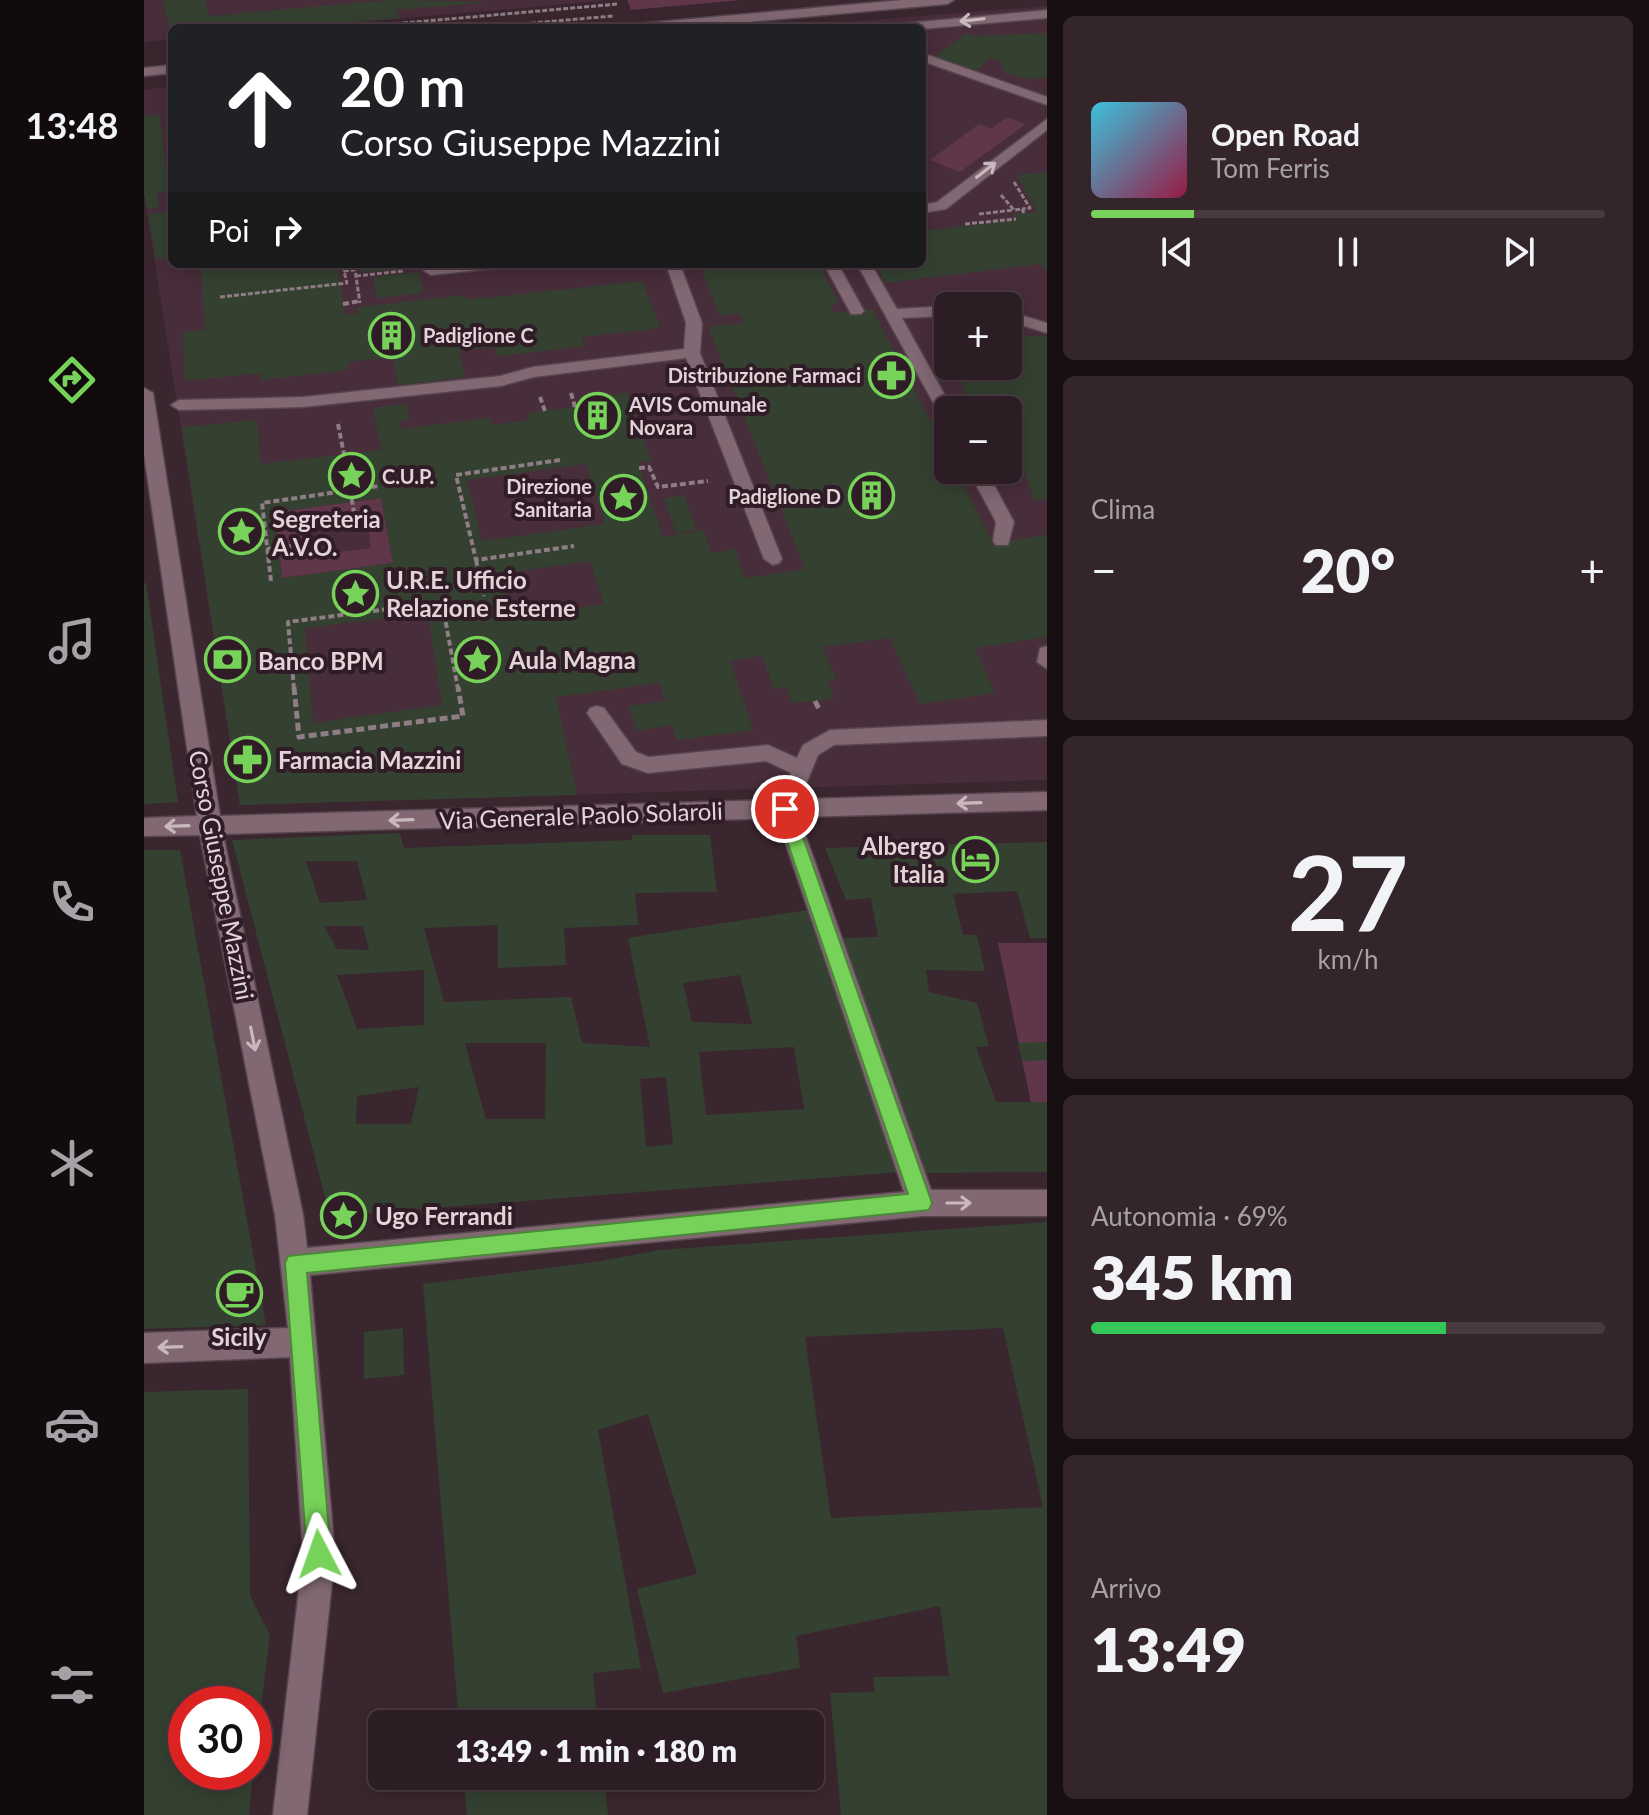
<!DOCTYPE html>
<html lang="it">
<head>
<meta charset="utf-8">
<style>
	:root { --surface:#2c1c23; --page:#34252b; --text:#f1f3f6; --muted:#a6a1a6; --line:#483a41; --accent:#77d259 }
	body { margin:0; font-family:Lato,sans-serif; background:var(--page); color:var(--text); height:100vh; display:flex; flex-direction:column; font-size:30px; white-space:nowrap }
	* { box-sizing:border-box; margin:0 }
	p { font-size:26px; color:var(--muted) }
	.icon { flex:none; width:44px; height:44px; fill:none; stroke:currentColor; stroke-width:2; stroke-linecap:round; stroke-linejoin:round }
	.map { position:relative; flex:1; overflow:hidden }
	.sheet { display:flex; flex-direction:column; gap:16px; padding:16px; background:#180f13; width:602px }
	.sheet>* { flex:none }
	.top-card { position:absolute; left:24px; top:24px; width:758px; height:244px; border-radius:12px; box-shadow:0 4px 20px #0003,0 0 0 2px var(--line); background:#202124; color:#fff; overflow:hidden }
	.fabs { position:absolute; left:790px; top:292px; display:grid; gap:16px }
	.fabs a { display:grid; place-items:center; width:88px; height:88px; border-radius:12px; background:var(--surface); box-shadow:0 4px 20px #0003,0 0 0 2px var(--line); font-size:40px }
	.speed { position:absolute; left:24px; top:1686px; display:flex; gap:16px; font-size:40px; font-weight:700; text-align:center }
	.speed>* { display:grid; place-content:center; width:104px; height:104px; border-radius:50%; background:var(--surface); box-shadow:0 4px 20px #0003,0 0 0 2px var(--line); line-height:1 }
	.speed .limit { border:12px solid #d22; background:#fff; color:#111 }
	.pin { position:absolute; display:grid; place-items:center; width:68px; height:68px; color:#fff; margin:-34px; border:4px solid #fff; border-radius:50%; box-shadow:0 2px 8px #0007 }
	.me { position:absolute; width:88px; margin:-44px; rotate:356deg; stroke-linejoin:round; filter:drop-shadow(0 0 6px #0008) }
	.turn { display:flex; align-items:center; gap:28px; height:168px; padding:0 40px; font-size:36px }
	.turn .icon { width:104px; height:104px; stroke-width:2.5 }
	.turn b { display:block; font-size:56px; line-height:68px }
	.then { display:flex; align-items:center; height:76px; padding:0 40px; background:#0003; gap:16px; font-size:30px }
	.big { font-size:60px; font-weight:800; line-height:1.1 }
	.sheet .widget { flex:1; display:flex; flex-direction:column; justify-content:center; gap:12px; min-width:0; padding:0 28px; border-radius:12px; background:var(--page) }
	.sheet .dial { align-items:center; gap:0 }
	.dial b { font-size:104px; line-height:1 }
	.song { display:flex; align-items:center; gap:24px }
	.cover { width:96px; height:96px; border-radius:12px; background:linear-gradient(135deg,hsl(190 70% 55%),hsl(340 70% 35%)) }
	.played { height:8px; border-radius:4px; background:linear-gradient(90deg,var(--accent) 20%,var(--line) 20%) }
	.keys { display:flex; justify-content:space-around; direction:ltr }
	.heat { display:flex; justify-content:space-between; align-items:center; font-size:44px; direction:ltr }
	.charge { height:12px; border-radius:6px; background:linear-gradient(90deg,#34c759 69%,var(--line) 0) }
	.trip { position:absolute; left:224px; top:1710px; width:456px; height:80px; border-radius:12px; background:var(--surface); box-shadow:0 4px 20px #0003,0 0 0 2px var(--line); font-weight:800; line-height:80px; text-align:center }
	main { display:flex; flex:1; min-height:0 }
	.dock { display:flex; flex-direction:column; width:144px; justify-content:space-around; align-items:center; background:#120b0e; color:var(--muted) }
	.dock .icon { width:56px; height:56px }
	.dock .on { color:var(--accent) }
	.dock b { font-size:36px; color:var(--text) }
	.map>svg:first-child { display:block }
	.built { fill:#482d3a; fill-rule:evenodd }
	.green { fill:#5f364a; fill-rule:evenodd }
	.building { fill:#344130; fill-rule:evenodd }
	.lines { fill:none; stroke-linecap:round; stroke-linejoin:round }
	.service-casing { stroke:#57454e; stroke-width:3 }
	.minor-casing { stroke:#57454e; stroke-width:3 }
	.tertiary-casing { stroke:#57454e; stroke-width:3 }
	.path-far2 { stroke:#8e7d84; stroke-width:3; stroke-dasharray:5 2; stroke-linecap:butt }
	.path-far1 { stroke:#8e7d84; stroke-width:4; stroke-dasharray:6 3; stroke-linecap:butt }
	.path { stroke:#8e7d84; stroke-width:5; stroke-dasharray:8 4; stroke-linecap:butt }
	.service { fill:#816873; fill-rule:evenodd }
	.minor { fill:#816873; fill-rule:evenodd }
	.tertiary { fill:#816873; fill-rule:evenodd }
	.oneway { stroke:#c9b8bf }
	.route { fill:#77d259; stroke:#4d883a; stroke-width:2 }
	.labels { text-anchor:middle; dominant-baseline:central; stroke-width:8; stroke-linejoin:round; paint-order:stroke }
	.far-poi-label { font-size:20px; font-weight:bold; fill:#e1d3d8; stroke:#301c26; text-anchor:start }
	.poi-label { font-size:24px; font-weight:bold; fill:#e1d3d8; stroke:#301c26; text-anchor:start }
	.street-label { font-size:24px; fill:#e1d3d8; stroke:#301c26 }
</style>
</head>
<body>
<main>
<nav class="dock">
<b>13:48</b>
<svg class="icon on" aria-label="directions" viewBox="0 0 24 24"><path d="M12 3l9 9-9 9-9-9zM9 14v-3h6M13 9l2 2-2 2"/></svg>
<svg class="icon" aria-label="music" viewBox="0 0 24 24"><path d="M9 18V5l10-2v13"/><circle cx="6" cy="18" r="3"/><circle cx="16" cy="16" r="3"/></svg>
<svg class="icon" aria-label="phone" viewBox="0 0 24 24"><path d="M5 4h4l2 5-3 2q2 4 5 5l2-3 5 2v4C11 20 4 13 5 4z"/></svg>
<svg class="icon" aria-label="climate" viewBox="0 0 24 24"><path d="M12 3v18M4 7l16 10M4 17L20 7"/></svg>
<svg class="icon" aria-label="car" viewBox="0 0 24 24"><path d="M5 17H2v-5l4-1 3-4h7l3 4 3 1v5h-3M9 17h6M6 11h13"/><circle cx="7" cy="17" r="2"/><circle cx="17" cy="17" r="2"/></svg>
<svg class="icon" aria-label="filters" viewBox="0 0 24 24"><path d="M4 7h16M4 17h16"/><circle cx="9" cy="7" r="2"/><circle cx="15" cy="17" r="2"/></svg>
</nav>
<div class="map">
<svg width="903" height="1815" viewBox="0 0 903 1815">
	<rect width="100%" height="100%" fill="#3a262f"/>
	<!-- built -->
	<path class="built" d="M0 0H458V1L151 28H28V39L0 42Z
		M903 6V780L96 805 0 193V90L28 86V264H778V28H629ZM804 306H864V366H804ZM804 410H864V470H804Z"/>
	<!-- green -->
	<path class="green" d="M483 0H598L487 10Z
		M863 117 882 124 816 172 786 160 835 124 847 129Z
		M237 498 249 563 138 578 131 512ZM223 517 227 548 170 555 167 524Z
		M854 943H903V1103H887Z"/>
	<!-- building -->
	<path class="building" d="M19 0H61L65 16 247 0 346 2 252 10 255 18 140 28H28L27 36Z
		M823 33 831 36 903 33V78L882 79 862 73 855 59 846 58 830 72 789 58Z
		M16 115 24 192 13 193 15 208 3 209 0 193V116Z
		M903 172V273L897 264 741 283 731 264H778V231L873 220 868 214 893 212 873 175Z
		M28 211V258L12 259 4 214Z
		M57 264H193L201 315 215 313 214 307 322 295 323 300 498 281 516 328 438 337 440 346 383 353 352 356 350 347 315 351 321 377 254 385 249 357 203 362 204 370 117 380 116 373 41 381 39 332 61 330Z
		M217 264H277V267L219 273Z
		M571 264H675L695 303 686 304 691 313 728 309 804 454V470H812L849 543 903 535V637L831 648 851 693 776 704 746 638 679 647 692 680 684 681 690 698 671 701 648 703 642 687 630 689 618 656 586 661 609 730 533 740 528 725 493 731 485 706 521 701 516 683 412 697 433 795 96 805 38 427 113 420 117 464 237 450 229 408 262 404 265 420 256 421 257 429 345 418 347 425 385 420 384 413 453 404 450 397 483 393 507 461 494 462 519 537 560 530 567 553 591 549 601 578 661 569 564 327 600 323 595 313 576 316 558 271 573 269ZM442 464 461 524 338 541 323 480ZM237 498 249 563 138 578 131 512ZM446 561 460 604 367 618 355 574ZM284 613 298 705 169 723 161 628Z
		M275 272 279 293 232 298 229 277Z
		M903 336V499L890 500 864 422V410H860L856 398 823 399 813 366H864V337Z
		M540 495 553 530 532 533 520 498Z
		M0 583H2L34 802 0 804Z
		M256 833 260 848 488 840V835H566L573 892 491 893 494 925 420 928 422 965 354 968V925L280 928 300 1002 427 997 438 1043 506 1047 484 938 663 910 756 1172 186 1216 88 840ZM162 861H213L223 900 176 903ZM180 926H219L225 950 193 949ZM280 970V1025L213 1029 193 975ZM596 975 608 1024 548 1022 539 983ZM321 1043H402L401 1119H342ZM650 1047 660 1109 562 1115 555 1052ZM522 1077 529 1144 502 1147 496 1079ZM275 1087 267 1124H212L213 1096Z
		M903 842V938H886L873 891 809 894 819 935H833L841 971 782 970 785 992 833 1003 845 1046 832 1047 852 1102H903V1172L780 1173 697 938 734 937 727 898 702 900 681 848Z
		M0 850H36L122 1325 0 1329Z
		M903 1042V1060L878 1061 874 1043Z
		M903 1222V1815H697L686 1693 731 1692 729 1677 805 1676 796 1606 652 1636 656 1668 519 1693 493 1589 553 1574 504 1414 454 1430 497 1668 449 1673 454 1724H315L279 1284 457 1261 516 1250ZM859 1328 899 1507 687 1518 661 1337Z
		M259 1328 260 1375 220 1379V1332Z
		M104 1389 106 1596 126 1635 112 1748 110 1704H42V1772H109L105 1815H0V1392Z
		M319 1776H460L464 1815H323Z"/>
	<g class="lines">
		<defs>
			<path id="service" d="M903 10V18L778 29 747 28 753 24Z
				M778 53 903 97V105L778 61Z
				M903 119V130L802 209 778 213V205L793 202Z
				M310 264H359L352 268 287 275 280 271 287 267Z
				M522 264H536L558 323 556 353 638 559 635 563 629 565 620 559 542 358 390 377 357 386 159 407 35 410 27 405 35 400 159 397 356 376 389 367 540 349 542 323Z
				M680 264H694L720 311 717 314H707Z
				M713 264H727L753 309 804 306V316L758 318 809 410H804V420L796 415Z
				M864 311 903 323V333L864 321Z
				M824 470H842L870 522 864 545H852L849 541 852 522Z
				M903 646V669L893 662 896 648Z
				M453 706 460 708 492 752 505 757 624 745 653 758 659 745 686 730 903 720V736L690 745 674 755 658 794H644L641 788 647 773 622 761 504 773 478 764 443 713 446 708Z"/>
			<path id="minor" d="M0 388 9 393 76 816 903 792V810L655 817 787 1190H903V1216H778L166 1275 191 1554 163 1815H129L159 1554 146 1357 0 1363V1333L144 1328 131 1215 56 835 0 836V818L53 816 0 454ZM633 818 760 1192 163 1248 159 1215 79 834Z"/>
			<path id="tertiary" d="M759 0H810L803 4 536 28H484L491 24Z
				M28 65V73L0 76V68Z"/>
		</defs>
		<!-- service casing -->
		<use href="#service" class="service-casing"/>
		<!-- minor casing -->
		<use href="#minor" class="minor-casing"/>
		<!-- tertiary casing -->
		<use href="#tertiary" class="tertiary-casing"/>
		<!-- path-far2 -->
		<path class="path-far2" d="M203 28 474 4
			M331 28 469 16
			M870 182 886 208 878 209
			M857 195 870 210 878 209 880 213
			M835 214 870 210
			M821 224 872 219
			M212 276 259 271
			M76 297 203 283 200 271 211 270 216 303"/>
		<!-- path-far1 -->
		<path class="path-far1" d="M199 304 216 301
			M427 393 431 407
			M396 397 401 411
			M194 424 200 454
			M416 460 312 475 332 560 430 546
			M495 468 505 467 514 487 564 481
			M206 490 211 518
			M123 549 169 543
			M332 560 340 596
			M127 581 118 503 235 486
			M150 689 144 622 298 602 314 689"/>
		<!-- path -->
		<path class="path" d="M150 687 155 737 319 716 314 687
			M671 701 676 711"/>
		<!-- service -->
		<use href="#service" class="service"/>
		<!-- minor -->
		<use href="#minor" class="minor"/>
		<!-- tertiary -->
		<use href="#tertiary" class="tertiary"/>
	</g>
	<!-- one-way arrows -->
	<defs><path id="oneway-shaft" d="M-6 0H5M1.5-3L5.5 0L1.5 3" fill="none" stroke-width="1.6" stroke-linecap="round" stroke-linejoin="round" transform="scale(2)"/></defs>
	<g class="oneway">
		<use href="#oneway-shaft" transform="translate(828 20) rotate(174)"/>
		<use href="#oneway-shaft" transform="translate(842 170) rotate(-38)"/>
		<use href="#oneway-shaft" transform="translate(825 803) rotate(178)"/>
		<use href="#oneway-shaft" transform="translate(257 820) rotate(178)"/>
		<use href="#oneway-shaft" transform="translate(33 826) rotate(178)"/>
		<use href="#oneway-shaft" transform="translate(109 1039) rotate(79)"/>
		<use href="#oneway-shaft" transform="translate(815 1203)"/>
		<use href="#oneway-shaft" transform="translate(26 1347) rotate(178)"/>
	</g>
	<!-- route -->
	<path class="route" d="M641 802 649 809 788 1203 785 1210 163 1273 187 1554 183 1563 175 1566 166 1563 163 1554 141 1263 144 1256 764 1194 632 809Z"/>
	<!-- icons -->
	<defs>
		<symbol id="building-ring" viewBox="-11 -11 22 22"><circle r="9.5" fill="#301c26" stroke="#77d259" stroke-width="1.5"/><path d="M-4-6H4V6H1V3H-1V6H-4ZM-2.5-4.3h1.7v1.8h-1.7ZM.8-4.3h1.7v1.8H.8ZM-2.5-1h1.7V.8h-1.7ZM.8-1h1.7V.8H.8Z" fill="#77d259"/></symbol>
		<symbol id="pharmacy-ring" viewBox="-11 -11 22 22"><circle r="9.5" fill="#301c26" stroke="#77d259" stroke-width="1.5"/><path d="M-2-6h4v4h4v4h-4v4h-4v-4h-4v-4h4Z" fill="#77d259"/></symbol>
		<symbol id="sight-ring" viewBox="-11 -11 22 22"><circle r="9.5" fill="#301c26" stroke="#77d259" stroke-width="1.5"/><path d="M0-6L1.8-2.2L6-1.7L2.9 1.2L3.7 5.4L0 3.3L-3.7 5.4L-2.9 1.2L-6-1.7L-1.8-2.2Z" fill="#77d259"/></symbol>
		<symbol id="bank-ring" viewBox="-11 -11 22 22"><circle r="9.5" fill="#301c26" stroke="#77d259" stroke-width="1.5"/><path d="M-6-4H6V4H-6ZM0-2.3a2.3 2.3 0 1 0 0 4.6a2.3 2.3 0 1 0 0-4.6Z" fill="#77d259"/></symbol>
		<symbol id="hotel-ring" viewBox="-11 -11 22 22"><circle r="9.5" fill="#301c26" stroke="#77d259" stroke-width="1.5"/><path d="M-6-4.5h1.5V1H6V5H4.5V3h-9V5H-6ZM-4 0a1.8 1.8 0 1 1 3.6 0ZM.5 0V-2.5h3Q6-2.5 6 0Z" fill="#77d259"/></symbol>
		<symbol id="cafe-ring" viewBox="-11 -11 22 22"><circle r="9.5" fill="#301c26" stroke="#77d259" stroke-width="1.5"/><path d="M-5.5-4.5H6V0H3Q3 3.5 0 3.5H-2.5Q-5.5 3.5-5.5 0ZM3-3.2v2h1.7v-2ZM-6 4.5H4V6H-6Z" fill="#77d259"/></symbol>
	</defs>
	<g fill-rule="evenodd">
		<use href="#building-ring" x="222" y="310" width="51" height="51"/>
		<use href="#pharmacy-ring" x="722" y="350" width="51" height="51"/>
		<use href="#building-ring" x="428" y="390" width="51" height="51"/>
		<use href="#sight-ring" x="182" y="450" width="51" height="51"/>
		<use href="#building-ring" x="702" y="470" width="51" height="51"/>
		<use href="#sight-ring" x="454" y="472" width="51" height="51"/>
		<use href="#sight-ring" x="72" y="506" width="51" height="51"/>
		<use href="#sight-ring" x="186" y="568" width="51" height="51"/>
		<use href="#sight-ring" x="308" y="634" width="51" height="51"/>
		<use href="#bank-ring" x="58" y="634" width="51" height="51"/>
		<use href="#pharmacy-ring" x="78" y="734" width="51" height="51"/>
		<use href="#hotel-ring" x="806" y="834" width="51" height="51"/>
		<use href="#sight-ring" x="174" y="1190" width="51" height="51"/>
		<use href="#cafe-ring" x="70" y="1268" width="51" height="51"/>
	</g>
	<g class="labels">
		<!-- far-poi labels -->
		<g class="far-poi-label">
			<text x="279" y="335">Padiglione C</text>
			<text x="717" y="375" text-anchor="end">Distribuzione Farmaci</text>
			<text x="485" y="404">AVIS Comunale<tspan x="485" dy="23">Novara</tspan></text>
			<text x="238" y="476">C.U.P.</text>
			<text x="448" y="486" text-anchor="end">Direzione<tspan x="448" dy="23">Sanitaria</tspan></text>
			<text x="697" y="496" text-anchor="end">Padiglione D</text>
		</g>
		<!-- poi labels -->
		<g class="poi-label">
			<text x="128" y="518">Segreteria<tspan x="128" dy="28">A.V.O.</tspan></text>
			<text x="242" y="579">U.R.E. Ufficio<tspan x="242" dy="28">Relazione Esterne</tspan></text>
			<text x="365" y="659">Aula Magna</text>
			<text x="114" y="660">Banco BPM</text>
			<text x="134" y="759">Farmacia Mazzini</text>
			<text x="801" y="845" text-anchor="end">Albergo<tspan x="801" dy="28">Italia</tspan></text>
			<text x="231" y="1215">Ugo Ferrandi</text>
			<text x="95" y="1336" text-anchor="middle">Sicily</text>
		</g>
		<!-- street labels -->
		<g class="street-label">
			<text transform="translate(437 815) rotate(-2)">Via Generale Paolo Solaroli</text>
			<text transform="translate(78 875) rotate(79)">Corso Giuseppe Mazzini</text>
		</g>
	</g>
</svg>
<div class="fabs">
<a>+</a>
<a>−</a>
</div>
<div class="speed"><div class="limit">30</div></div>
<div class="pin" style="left:641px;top:809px;background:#d93025"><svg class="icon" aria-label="arrive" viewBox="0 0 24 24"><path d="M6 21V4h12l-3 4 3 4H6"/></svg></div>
<svg class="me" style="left:175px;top:1554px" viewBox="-20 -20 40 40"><path d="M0-17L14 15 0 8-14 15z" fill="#77d259" stroke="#fff" stroke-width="4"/></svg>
<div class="trip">13:49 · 1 min · 180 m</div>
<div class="top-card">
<div class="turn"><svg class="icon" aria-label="ahead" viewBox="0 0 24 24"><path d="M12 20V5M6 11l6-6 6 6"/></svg><div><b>20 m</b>Corso Giuseppe Mazzini</div></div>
<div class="then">Poi<svg class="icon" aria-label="right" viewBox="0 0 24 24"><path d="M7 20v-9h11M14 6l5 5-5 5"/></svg></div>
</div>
</div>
<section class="sheet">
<div class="widget">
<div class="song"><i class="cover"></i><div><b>Open Road</b><p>Tom Ferris</p></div></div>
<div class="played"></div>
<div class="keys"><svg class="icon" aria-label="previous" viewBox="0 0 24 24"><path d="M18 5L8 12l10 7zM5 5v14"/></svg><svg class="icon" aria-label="pause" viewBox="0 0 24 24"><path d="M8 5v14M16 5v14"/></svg><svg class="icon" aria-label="next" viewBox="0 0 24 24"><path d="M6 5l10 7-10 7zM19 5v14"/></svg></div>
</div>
<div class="widget"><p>Clima</p>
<div class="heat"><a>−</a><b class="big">20°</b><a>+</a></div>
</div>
<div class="widget dial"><b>27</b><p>km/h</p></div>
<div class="widget"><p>Autonomia · 69%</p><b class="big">345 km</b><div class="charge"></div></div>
<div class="widget"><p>Arrivo</p><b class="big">13:49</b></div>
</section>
</main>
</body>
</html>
